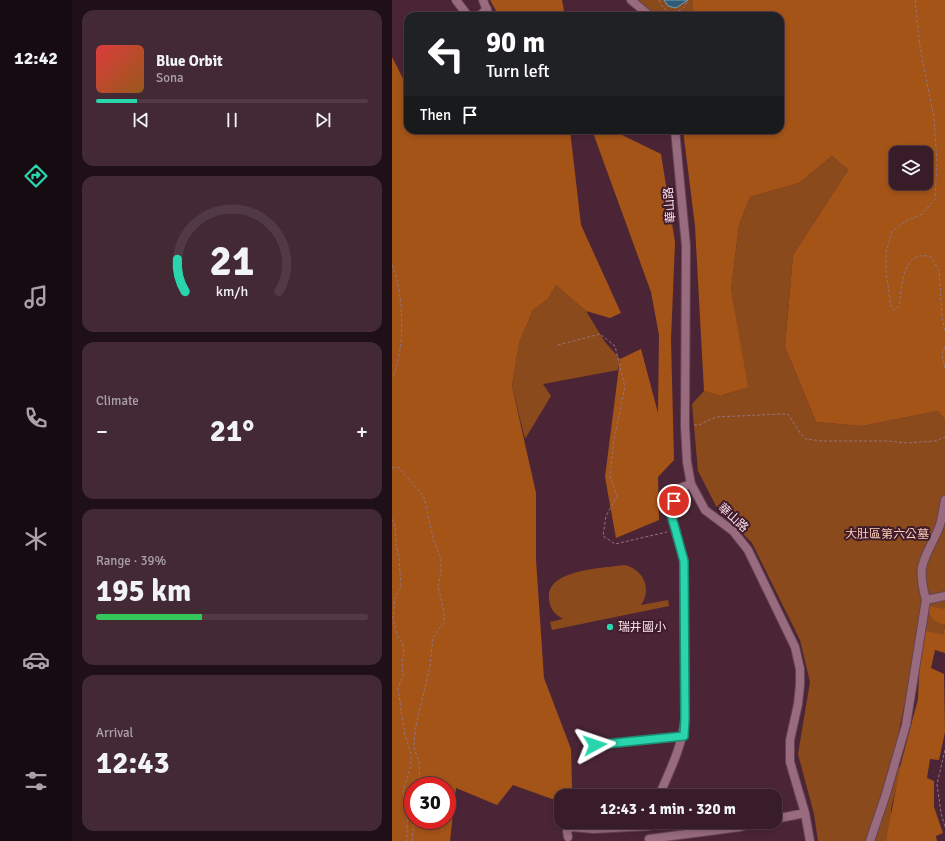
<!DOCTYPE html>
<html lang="en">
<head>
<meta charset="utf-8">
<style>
	:root { --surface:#381c28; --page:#432934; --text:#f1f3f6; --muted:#aba1a8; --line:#523a45; --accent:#28d5ad }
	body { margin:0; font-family:Signika,"Noto Sans TC",sans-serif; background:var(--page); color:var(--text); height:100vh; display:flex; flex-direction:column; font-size:15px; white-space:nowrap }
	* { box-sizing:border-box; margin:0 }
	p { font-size:13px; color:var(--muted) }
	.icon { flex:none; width:22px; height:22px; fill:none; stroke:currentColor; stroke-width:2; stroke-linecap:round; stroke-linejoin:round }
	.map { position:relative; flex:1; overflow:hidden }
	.side { display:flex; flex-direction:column; gap:10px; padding:10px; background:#1f0f16; width:320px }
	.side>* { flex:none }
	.top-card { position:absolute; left:12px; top:12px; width:380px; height:122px; border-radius:12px; box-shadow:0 2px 6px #0003,0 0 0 1px var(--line); background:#202124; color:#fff; overflow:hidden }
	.buttons { position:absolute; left:497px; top:146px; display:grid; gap:8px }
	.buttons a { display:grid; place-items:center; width:44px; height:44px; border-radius:8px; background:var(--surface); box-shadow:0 2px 6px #0003,0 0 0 1px var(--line); font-size:20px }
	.speed { position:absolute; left:12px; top:777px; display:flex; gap:8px; font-size:20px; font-weight:700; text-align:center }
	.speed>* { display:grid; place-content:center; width:52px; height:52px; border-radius:50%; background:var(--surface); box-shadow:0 2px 6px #0003,0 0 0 1px var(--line); line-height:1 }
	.speed .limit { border:6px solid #d22; background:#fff; color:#111 }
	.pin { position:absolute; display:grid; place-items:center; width:34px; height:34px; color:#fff; margin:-17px; border:2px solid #fff; border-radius:50%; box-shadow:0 1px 4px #0007 }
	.me { position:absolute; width:44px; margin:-22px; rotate:85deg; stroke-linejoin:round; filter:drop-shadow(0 0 3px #0008) }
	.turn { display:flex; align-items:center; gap:14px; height:84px; padding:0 16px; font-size:18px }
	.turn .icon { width:52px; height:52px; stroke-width:2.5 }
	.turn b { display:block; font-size:28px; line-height:34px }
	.then { display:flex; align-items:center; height:38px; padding:0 16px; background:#0003; gap:8px; font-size:15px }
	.big { font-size:30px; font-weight:700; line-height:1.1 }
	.side .tile { flex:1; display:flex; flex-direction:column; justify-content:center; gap:6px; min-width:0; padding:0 14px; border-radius:12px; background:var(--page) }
	.side .dial { align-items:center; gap:0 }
	.dial svg { height:104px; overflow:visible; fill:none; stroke:var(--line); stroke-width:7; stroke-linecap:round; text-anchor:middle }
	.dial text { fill:var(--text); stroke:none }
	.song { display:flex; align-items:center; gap:12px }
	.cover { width:48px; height:48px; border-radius:6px; background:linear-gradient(135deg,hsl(0 70% 55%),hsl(30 70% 35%)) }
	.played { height:4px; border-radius:2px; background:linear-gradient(90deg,var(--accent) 15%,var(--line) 15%) }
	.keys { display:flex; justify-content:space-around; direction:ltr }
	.heat { display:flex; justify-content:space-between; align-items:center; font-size:22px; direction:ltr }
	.charge { height:6px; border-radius:3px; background:linear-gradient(90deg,#34c759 39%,var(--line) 0) }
	.trip { position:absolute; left:162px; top:789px; width:228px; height:40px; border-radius:12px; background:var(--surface); box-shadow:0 2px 6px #0003,0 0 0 1px var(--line); font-weight:700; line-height:40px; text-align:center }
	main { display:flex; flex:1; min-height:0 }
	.dock { display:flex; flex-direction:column; width:72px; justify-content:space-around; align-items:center; background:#160b10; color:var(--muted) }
	.dock .icon { width:28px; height:28px }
	.dock .on { color:var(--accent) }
	.dock b { font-size:18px; color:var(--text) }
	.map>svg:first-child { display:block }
	.green { fill:#8b4a1c }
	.forest { fill:#a45417; fill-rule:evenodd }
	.building { fill:#305d74; stroke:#709fb8 }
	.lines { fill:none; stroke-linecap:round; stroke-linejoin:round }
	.minor-casing { stroke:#654353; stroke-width:10 }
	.path { stroke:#937280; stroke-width:1; stroke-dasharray:3 2; stroke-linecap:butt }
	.minor { stroke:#986b7e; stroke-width:8 }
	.route-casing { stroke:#1a8a70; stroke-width:10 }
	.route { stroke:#28d5ad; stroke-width:7 }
	.poi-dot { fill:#28d5ad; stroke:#401b2c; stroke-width:1.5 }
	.labels { text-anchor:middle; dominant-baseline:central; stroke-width:4; stroke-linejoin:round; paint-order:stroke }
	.street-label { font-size:12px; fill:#fbe1eb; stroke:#401b2c }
	.park-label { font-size:12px; fill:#fed0b6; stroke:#401b2c }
	.poi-label { font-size:12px; fill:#fbe1eb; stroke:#401b2c; text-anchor:start }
</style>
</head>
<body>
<main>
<nav class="dock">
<b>12:42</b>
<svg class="icon on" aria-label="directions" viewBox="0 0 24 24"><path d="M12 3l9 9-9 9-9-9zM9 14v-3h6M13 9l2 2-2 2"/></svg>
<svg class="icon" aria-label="music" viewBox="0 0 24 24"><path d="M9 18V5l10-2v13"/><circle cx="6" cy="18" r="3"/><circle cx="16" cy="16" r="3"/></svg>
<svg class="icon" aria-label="phone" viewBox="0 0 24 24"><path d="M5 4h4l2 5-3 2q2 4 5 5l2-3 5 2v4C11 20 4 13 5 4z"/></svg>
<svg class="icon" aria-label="climate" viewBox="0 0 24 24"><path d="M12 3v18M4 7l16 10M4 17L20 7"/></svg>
<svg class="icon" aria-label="car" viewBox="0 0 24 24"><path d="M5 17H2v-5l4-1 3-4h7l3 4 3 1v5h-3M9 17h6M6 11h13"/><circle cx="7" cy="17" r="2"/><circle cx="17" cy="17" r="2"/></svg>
<svg class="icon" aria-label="filters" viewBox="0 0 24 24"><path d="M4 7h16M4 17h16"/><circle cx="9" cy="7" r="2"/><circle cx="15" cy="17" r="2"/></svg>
</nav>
<section class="side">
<div class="tile">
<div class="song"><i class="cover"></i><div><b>Blue Orbit</b><p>Sona</p></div></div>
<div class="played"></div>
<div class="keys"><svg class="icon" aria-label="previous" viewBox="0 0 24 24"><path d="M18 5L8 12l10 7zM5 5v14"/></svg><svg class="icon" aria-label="pause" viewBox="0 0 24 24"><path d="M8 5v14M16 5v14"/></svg><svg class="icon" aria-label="next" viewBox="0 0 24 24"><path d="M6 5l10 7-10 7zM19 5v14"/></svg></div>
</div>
<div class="tile dial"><svg viewBox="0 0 100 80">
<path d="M14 69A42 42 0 1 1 86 69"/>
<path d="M14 69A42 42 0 0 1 8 44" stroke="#28d5ad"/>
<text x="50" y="56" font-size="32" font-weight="700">21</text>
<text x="50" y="72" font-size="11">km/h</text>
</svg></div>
<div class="tile"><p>Climate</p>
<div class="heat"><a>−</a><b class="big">21°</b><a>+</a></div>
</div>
<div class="tile"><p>Range · 39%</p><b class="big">195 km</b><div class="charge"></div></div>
<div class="tile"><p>Arrival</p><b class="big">12:43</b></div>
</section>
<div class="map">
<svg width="553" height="841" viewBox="0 0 553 841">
	<rect width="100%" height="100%" fill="#4b2536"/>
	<!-- green -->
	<path class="green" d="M244 0H301L302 10 288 16H262Z
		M440 156 456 170 401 255 393 347 424 422 470 426 546 411 553 420V624L551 636 536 631 512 706 501 761 508 767V772L499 809V824L494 841H426L422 814 406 754 418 682 408 640 360 543 324 506 306 471 300 404 312 391 330 396 355 387 339 289 347 225 358 197 407 183Z
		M164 285 194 311 213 342 228 359 226 370 151 384 159 396 133 439 120 386 127 343 141 310 156 299Z
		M233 565C252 570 260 589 249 605L276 600 277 606 160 630 158 622 171 619C162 614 157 608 157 597 156 569 213 568 233 565Z"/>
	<!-- forest -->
	<path class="forest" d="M98 0H170L173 16H107Z
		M301 0H553V420L546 411 470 426 424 422 393 347 401 255 456 170 440 156 407 183 358 197 347 225 339 289 356 387 329 396 312 391 303 226 291 130H388V16H288L301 10ZM504 153H534V183H504Z
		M0 57 16 88V130H178L189 225 229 313 218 318 194 311 164 285 156 299 141 310 127 343 120 386 144 493V560L152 678 179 749 180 787 177 796H169V824L163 800 121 785 105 805 64 788 58 841H0ZM21 786H55V820H21Z
		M200 130H227L228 134 269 154 283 242 279 340 282 460 266 477 267 520 224 538 213 477 228 359 249 349 266 413 267 335 259 292Z
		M534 606 553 609V653L543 650 539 668 552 674 553 732 547 760 538 759 535 778 542 781V807L551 833 544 836 545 841H494L508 767 526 699 529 632 536 631 551 635 553 625 541 620Z"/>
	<!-- building -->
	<path class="building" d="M272 0H296L284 8 276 6Z
		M191 791H214V796H191Z"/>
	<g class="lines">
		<defs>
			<path id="minor" d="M64 0 76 16
				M91 0 97 16
				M239 0 258 16
				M87 16 95 9
				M283 130 294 246 293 426 295 462 299 484 313 510 341 531 356 550 403 647 408 669V685L406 704 398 740V762L413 813 418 841
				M534 600 553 596
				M203 745 292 736
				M267 796C278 770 290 747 293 719L292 561 279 514 285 489 299 484
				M383 819 413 813
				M176 837 175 831 179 827 202 829 257 826
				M257 839 348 827 367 822
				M478 841 494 794 514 725 534 600C524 563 532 562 546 530 550 522 551 510 553 500"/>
		</defs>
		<!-- minor casing -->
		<use href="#minor" class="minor-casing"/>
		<!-- path -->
		<path class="path" d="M267 0C272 16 291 16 296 0
			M523 0 528 47 542 118 545 163 543 199 530 214 514 221 500 231 494 253V272L499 306 502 310 507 306C510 286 510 248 539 257L547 271 550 317 553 330
			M0 265C12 294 14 350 0 378
			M166 345 208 334 223 346 233 387 222 439 218 477 225 496 214 516 211 536 223 544 275 532
			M553 346 550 354 553 369
			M302 425H307L324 417 391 414H396L408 433 414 439 430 441H496L514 443 543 441 553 437
			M0 468 6 467 32 497 42 542 49 558V571L46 586 52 612V622L41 637 38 666 23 730 22 747 27 763 28 786
			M0 519 3 525 4 545 7 558 9 587 3 598 1 619 5 635 11 644 12 651 10 663 11 676 6 688 13 735 19 754V765L11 791 15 810V841
			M553 750 545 784 549 813 553 827
			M20 841 22 820"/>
		<!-- minor -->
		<use href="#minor" class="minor"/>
	</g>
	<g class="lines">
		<defs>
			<path id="route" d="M203 745 292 736 293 719 292 561 279 514 282 501"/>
		</defs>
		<!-- route casing -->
		<use href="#route" class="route-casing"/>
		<!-- route -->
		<use href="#route" class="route"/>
	</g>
	<!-- markers -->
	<circle class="poi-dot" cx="218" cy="627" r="4"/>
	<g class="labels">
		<!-- street labels -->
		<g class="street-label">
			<text transform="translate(278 205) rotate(-95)">華山路</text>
			<text transform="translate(341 518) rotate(42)">華山路</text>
		</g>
		<!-- park labels -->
		<g class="park-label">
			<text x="495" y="534">大肚區第六公墓</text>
		</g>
		<!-- poi labels -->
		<g class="poi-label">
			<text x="226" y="627">瑞井國小</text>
		</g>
	</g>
</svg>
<div class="buttons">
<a><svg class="icon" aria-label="layers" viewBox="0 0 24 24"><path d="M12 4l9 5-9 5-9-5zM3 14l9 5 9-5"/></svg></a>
</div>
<div class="speed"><div class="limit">30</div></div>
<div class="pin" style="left:282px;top:501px;background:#d93025"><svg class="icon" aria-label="arrive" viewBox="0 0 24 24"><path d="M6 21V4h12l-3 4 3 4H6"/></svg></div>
<svg class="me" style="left:203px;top:745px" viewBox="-20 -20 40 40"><path d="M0-17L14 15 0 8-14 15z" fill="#28d5ad" stroke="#fff" stroke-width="4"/></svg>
<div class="trip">12:43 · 1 min · 320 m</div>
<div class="top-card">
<div class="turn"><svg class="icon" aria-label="left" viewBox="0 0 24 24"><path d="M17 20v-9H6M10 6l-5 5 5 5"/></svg><div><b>90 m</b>Turn left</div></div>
<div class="then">Then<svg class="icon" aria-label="arrive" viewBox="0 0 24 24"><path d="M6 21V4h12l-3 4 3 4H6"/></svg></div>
</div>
</div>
</main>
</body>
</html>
